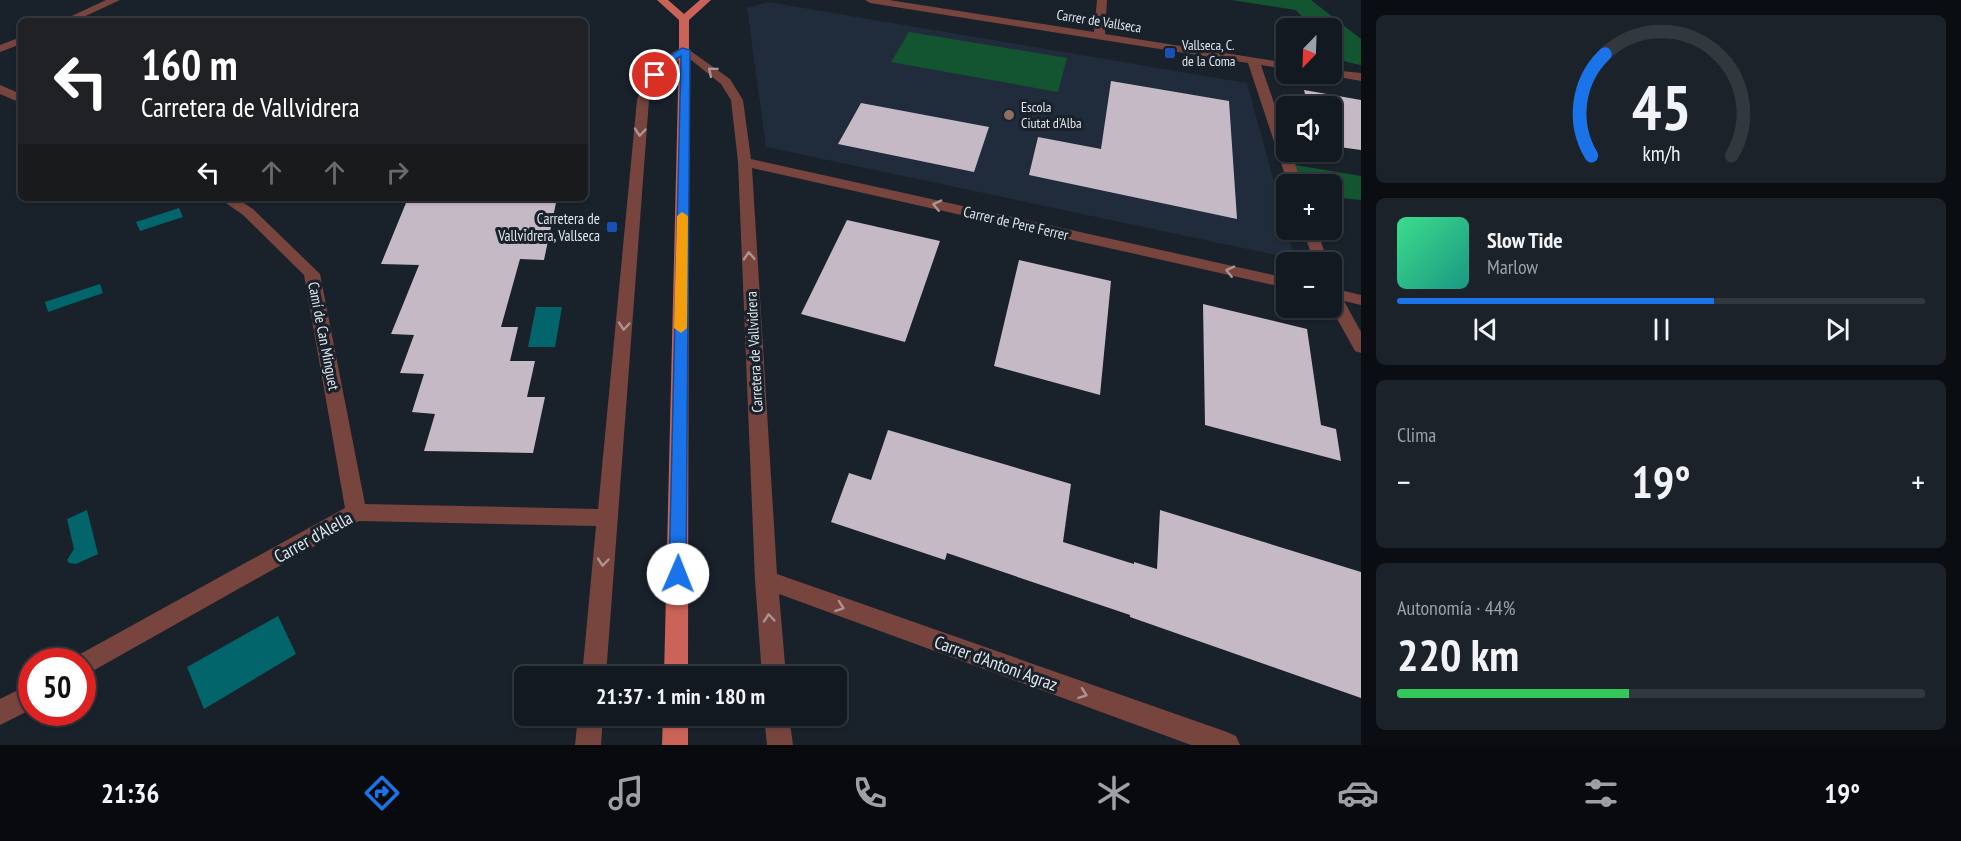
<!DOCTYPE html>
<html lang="es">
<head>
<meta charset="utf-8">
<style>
	:root { --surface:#131920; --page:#1c2229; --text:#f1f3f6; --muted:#9da0a5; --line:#32383e; --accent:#1a73e8 }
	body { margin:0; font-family:"PT Sans Narrow",sans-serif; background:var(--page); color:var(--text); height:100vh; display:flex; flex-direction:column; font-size:22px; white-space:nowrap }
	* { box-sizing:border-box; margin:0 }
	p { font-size:20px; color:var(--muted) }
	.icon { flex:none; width:33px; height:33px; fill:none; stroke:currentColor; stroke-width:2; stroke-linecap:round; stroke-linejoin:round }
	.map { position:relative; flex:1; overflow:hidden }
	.sheet { display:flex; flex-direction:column; gap:15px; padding:15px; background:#0a0e12; width:600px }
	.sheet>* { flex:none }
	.banner { position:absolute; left:18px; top:18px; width:570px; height:183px; border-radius:9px; box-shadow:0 2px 4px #0004,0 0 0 2px var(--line); background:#202124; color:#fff; overflow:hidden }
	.needle { width:39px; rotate:203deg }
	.buttons { position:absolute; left:1276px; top:18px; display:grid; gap:12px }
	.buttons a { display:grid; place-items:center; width:66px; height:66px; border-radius:9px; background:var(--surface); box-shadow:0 2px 4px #0004,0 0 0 2px var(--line); font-size:30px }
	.speed { position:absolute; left:18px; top:648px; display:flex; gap:12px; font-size:30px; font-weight:700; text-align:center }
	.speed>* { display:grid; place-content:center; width:78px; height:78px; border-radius:50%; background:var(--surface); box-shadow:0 2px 4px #0004,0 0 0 2px var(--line); line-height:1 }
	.speed .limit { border:9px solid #d22; background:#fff; color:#111 }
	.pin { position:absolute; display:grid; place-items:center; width:51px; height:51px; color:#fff; margin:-26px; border:3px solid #fff; border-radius:50%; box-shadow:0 2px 6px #0007 }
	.me { position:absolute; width:66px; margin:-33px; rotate:1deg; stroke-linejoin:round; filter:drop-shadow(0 0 4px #0008) }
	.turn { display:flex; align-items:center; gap:21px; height:126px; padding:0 24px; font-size:27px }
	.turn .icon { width:78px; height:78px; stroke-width:2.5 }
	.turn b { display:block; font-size:42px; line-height:51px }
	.lanes { display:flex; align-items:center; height:57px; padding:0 24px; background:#0003; justify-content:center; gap:30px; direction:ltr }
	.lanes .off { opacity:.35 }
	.big { font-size:45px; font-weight:700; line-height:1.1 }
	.sheet .widget { flex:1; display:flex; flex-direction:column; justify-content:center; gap:9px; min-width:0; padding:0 21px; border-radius:9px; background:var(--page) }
	.sheet .dial { align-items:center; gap:0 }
	.dial svg { height:156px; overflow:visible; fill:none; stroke:var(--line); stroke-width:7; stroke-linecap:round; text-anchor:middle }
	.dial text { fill:var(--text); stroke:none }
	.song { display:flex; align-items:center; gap:18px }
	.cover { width:72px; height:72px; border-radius:9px; background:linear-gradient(135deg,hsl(150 70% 55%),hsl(170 70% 35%)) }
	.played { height:6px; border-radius:3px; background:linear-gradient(90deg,var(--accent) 60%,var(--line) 60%) }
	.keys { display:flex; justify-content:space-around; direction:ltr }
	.heat { display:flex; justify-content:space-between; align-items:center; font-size:33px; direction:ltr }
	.charge { height:9px; border-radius:4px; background:linear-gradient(90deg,#34c759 44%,var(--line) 0) }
	.trip { position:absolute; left:514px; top:666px; width:333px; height:60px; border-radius:9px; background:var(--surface); box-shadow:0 2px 4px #0004,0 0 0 2px var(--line); font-weight:700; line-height:60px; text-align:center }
	.menu { display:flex; height:96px; justify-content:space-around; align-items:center; background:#080a0d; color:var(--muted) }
	.menu .icon { width:42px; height:42px }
	.menu .selected { color:var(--accent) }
	.menu b { font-size:27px; color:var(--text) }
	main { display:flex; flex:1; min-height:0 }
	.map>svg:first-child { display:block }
	.built { fill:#202c3b }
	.green { fill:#145531 }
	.water { fill:#02656b }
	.building { fill:#c5b9c5 }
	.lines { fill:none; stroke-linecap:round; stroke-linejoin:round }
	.minor { fill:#77443e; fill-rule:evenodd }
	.major { fill:#cb6359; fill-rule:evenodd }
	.oneway { stroke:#ac9495 }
	.route { fill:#1a73e8; stroke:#114b97; stroke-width:1.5 }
	.slow { fill:#f59e0b }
	.transit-dot { fill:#1a4fb4; stroke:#19212b; stroke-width:2 }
	.education-dot { fill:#8d6e63; stroke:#19212b; stroke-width:2 }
	.labels { text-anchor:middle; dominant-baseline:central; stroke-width:6; stroke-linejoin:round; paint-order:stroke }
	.far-street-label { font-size:14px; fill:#e0e5ec; stroke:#19212b }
	.far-poi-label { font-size:14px; fill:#e0e5ec; stroke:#19212b; text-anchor:start }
	.poi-label { font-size:15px; fill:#e0e5ec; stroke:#19212b; text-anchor:end }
	.street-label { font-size:15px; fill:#e0e5ec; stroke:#19212b }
	.near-street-label { font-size:18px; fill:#e0e5ec; stroke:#19212b }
</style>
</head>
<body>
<main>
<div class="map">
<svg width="1361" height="745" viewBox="0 0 1361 745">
	<rect width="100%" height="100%" fill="#19212b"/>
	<!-- built -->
	<path class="built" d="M768 2 1247 83 1295 259 766 147 747 8Z"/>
	<!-- green -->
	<path class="green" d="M1231 0H1311L1361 39V65C1332 59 1332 58 1332 28H1312L1296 10Z
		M909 32 1067 58 1058 92 891 62Z
		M1295 165 1361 176V200L1332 197V184H1304Z"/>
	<!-- water -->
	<path class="water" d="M179 208 183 217 140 231 136 222Z
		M100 284 103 293 48 312 45 302Z
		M536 307H562L555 347H528Z
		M87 510 98 554 76 564 69 563 67 560 74 549 67 519Z
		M278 616 296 654 204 709 187 667Z"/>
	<!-- building -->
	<path class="building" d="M1111 81 1229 101 1237 219 1029 175 1038 137 1101 149Z
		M1304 90 1361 100V150L1332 146V106H1308Z
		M861 103 989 127 974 172 838 144Z
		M408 198H557L544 260 520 259 501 327H518L510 361H535L527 397H545L533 453 424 451 435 414 412 412 424 374 400 373 414 335 391 334 419 265 381 264Z
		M847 220 940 241 905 342 801 314Z
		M1019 260 1111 281 1100 395 994 366Z
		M1203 304 1307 329 1321 425 1336 429 1341 461 1205 425Z
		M888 430 1071 484 1063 542 1134 564V562L1157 569 1160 510 1361 572V698L1130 617V615L947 553 945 560 831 522 849 473 871 480Z"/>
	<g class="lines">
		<!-- minor -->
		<path class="minor" d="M106 0H120L75 21H61Z
			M865 0H889L1094 32 1097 0H1107L1105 34 1287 63V69L1261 65 1287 141V152H1291L1302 184H1288L1248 63 870 3Z
			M21 37V44L0 52V45Z
			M685 47 730 79 743 100 751 159 1287 278V288L752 168 777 574 1227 732 1236 736 1240 745H1191L779 594 786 676H762L755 580 738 162 731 100 721 84 685 55 658 79 649 100 606 676H582L596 526 359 521 82 677V662H72L73 658 345 508 304 275 243 215 219 198H236L253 209 320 274 365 504 598 509 637 100C644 78 662 54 685 47Z
			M1332 70 1361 73V81L1328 75 1327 74H1332Z
			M0 85 21 94V103L0 94Z
			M1303 230H1317L1328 262H1314Z
			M1332 288 1361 295V305L1344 301 1361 332V353L1355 351 1331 308Z
			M32 683V709L0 725V699Z
			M578 716H603L601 745H575Z
			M764 716H789L793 745H767Z"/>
		<!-- major -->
		<path class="major" d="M657 0H668L684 14 700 0H711L689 20 688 676H664L679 50V20Z
			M663 716H688V745H662Z"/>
	</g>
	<!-- one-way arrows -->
	<defs><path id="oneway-chevron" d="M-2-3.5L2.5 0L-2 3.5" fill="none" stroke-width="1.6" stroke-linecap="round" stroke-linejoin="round" transform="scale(1.5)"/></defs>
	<g class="oneway">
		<use href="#oneway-chevron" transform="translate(712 71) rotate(-140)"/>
		<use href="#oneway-chevron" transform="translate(640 132) rotate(95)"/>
		<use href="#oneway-chevron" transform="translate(937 205) rotate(-167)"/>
		<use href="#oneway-chevron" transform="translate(749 256) rotate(-93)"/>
		<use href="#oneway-chevron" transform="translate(1230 271) rotate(-167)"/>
		<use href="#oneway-chevron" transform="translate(624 326) rotate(95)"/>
		<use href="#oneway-chevron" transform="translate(603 562) rotate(95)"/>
		<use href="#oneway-chevron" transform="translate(840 607) rotate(20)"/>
		<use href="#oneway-chevron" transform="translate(769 618) rotate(-95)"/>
		<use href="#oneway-chevron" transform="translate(1083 694) rotate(20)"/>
	</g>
	<!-- route -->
	<path class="route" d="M682 48 690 50 686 574 684 579 678 581 672 579 669 574 681 56 670 63 658 77 651 75 664 60Z"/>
	<!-- slow -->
	<path class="slow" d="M682 212 688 216 687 328 681 333 674 328 677 216Z"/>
	<!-- markers -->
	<g class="transit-dot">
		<rect x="1164" y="47" width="12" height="12" rx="3"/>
		<rect x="606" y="221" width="12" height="12" rx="3"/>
	</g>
	<circle class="education-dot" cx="1009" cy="115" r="6"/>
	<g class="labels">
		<!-- far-street labels -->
		<g class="far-street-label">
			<text transform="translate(1099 21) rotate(9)">Carrer de Vallseca</text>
		</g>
		<!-- far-poi labels -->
		<g class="far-poi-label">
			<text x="1182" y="45">Vallseca, C.<tspan x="1182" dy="16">de la Coma</tspan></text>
			<text x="1021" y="107">Escola<tspan x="1021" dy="16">Ciutat d'Alba</tspan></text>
		</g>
		<!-- poi labels -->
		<g class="poi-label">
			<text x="600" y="218">Carretera de<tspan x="600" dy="17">Vallvidrera, Vallseca</tspan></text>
		</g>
		<!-- street labels -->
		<g class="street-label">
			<text transform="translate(1016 223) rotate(13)">Carrer de Pere Ferrer</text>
			<text transform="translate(324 336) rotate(79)">Camí de Can Minguet</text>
			<text transform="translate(754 352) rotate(-93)">Carretera de Vallvidrera</text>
		</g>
		<!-- near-street labels -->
		<g class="near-street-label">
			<text transform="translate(313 537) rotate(-29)">Carrer d'Alella</text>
			<text transform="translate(996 663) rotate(20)">Carrer d'Antoni Agraz</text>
		</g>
	</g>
</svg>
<div class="buttons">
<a><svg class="needle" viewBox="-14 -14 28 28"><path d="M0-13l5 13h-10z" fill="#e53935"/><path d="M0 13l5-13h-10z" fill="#9da0a5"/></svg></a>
<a><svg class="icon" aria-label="sound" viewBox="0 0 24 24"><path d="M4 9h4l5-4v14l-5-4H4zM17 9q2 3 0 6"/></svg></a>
<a>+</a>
<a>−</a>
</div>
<div class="speed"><div class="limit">50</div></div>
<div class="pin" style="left:655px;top:75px;background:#d93025"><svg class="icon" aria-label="arrive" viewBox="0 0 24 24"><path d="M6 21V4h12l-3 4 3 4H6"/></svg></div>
<svg class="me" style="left:678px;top:574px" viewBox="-20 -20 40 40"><circle r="19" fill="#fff"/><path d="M0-13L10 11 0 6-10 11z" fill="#1a73e8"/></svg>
<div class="trip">21:37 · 1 min · 180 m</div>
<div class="banner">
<div class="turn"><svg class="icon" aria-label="left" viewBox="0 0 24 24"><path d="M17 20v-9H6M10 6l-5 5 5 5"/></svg><div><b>160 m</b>Carretera de Vallvidrera</div></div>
<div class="lanes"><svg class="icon" aria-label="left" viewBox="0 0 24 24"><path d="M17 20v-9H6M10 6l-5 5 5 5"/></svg><svg class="icon off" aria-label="ahead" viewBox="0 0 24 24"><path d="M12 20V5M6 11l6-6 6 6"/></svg><svg class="icon off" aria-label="ahead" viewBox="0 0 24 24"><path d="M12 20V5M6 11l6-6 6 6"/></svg><svg class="icon off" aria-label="right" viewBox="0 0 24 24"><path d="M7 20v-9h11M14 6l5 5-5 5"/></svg></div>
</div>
</div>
<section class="sheet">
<div class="widget dial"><svg viewBox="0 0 100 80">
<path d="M14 69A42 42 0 1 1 86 69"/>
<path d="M14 69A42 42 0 0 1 21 17" stroke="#1a73e8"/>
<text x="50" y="56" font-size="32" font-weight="700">45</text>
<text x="50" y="72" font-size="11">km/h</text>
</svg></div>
<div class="widget">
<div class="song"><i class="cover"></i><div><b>Slow Tide</b><p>Marlow</p></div></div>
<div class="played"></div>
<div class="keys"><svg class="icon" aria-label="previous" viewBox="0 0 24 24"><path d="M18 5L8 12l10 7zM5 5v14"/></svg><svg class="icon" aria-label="pause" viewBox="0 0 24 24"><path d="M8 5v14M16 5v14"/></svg><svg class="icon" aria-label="next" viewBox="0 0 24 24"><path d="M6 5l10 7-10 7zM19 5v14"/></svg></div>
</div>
<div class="widget"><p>Clima</p>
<div class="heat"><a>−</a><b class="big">19°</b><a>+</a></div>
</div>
<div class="widget"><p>Autonomía · 44%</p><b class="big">220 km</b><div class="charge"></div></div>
</section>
</main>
<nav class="menu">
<b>21:36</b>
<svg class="icon selected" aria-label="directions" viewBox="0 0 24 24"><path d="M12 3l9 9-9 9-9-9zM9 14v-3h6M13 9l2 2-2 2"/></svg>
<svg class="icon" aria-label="music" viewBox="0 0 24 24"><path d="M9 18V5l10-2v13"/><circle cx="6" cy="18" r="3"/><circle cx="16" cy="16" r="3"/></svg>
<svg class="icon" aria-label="phone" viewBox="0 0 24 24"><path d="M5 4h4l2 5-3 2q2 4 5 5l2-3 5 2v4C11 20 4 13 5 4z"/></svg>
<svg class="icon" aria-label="climate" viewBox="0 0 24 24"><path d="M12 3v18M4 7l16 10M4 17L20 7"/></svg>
<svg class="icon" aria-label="car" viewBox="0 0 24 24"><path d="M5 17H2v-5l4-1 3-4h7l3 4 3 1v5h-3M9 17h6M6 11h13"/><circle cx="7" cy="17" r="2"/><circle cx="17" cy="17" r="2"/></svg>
<svg class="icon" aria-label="filters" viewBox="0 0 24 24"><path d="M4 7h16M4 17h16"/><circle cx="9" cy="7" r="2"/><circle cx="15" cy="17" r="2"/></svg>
<b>19°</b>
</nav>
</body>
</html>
